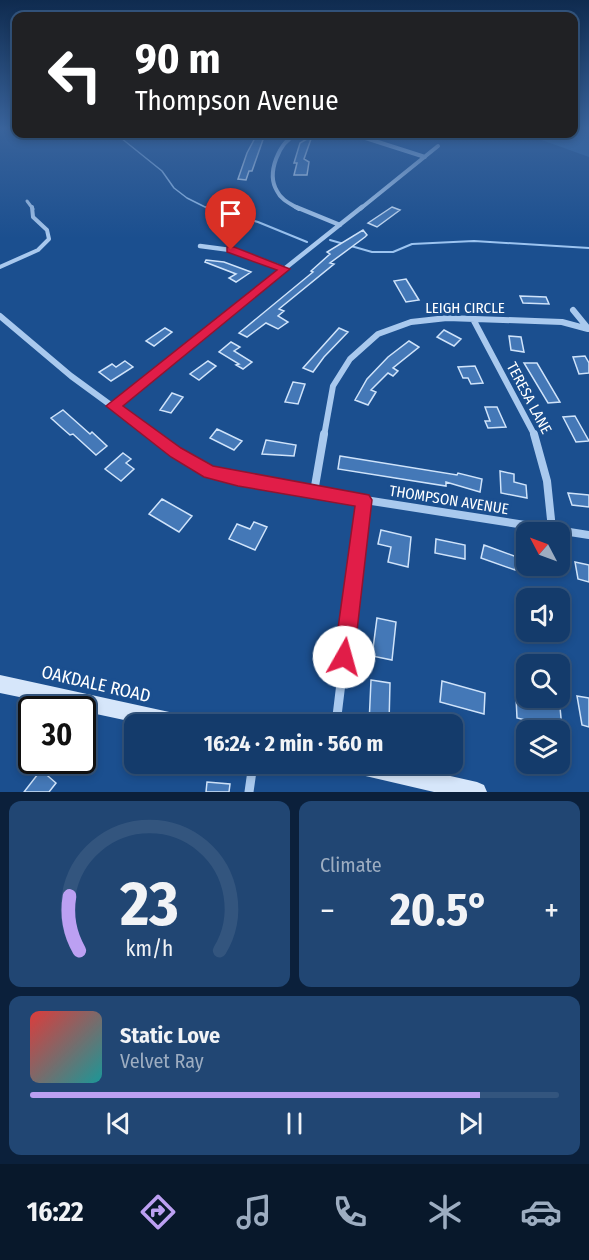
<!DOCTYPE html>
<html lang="en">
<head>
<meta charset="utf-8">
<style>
	:root { --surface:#143b6b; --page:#214673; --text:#f1f3f6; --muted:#9dadc1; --line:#33557e; --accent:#bca0f2 }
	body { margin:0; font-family:"Fira Sans Condensed",sans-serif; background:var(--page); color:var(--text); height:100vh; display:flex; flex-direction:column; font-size:22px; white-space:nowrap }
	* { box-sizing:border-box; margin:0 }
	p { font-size:20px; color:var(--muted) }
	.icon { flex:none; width:33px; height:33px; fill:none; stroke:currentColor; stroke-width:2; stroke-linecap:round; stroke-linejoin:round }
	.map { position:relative; height:792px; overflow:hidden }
	.sheet { display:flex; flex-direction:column; gap:9px; padding:9px; background:#0b203b; flex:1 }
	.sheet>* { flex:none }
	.hud { position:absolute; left:12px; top:12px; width:566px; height:126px; border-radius:12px; box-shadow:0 3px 9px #0003,0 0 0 2px var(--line); background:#202124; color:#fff; overflow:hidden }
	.needle { width:39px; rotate:311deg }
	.controls { position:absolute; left:516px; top:522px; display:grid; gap:12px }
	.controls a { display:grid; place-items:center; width:54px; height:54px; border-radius:12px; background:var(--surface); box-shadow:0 3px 9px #0003,0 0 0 2px var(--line); font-size:30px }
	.speed { position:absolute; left:18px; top:696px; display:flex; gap:12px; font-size:30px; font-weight:700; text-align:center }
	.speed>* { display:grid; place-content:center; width:78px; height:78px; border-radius:50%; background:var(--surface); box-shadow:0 3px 9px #0003,0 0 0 2px var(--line); line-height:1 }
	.speed .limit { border:3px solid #111; border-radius:9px; background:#fff; color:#111 }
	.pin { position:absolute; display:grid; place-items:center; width:51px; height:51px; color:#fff; margin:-62px -26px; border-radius:50% 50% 50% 0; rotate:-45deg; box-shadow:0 0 6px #0007 }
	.pin .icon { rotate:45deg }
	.me { position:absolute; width:66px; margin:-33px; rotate:7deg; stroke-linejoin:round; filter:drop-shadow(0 0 4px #0008) }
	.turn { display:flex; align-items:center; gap:21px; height:126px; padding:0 24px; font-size:27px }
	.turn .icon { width:78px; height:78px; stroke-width:2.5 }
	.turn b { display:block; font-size:42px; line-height:51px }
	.big { font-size:45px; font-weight:700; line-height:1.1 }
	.sheet .tile { flex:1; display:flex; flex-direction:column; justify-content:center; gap:9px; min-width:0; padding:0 21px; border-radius:12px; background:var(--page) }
	.sheet .dial { align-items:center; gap:0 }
	.dial svg { height:156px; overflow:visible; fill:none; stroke:var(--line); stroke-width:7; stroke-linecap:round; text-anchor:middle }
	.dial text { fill:var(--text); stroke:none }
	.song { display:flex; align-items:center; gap:18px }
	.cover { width:72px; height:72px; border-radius:9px; background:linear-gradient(135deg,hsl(0 70% 55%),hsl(180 70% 35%)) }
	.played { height:6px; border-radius:3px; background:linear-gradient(90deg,var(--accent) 85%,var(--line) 85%) }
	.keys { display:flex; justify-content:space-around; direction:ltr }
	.heat { display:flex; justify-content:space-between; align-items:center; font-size:33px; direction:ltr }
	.sheet .tiles { flex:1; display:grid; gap:9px; grid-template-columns:1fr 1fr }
	.tile:last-child { grid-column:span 2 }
	.trip { position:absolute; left:124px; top:714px; width:339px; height:60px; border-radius:12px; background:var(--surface); box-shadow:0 3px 9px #0003,0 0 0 2px var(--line); font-weight:700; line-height:60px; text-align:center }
	.menu { display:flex; height:96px; justify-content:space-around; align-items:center; background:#08182b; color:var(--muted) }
	.menu .icon { width:42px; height:42px }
	.menu .on { color:var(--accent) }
	.menu b { font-size:27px; color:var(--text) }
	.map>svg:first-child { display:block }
	.green { fill:#2e69ad }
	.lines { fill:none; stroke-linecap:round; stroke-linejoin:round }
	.stream-far1 { stroke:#9cc4f0; stroke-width:1.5 }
	.stream { stroke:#9cc4f0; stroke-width:2 }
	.building { fill:#4478b7; stroke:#cfe3fa; stroke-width:1.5 }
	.lane-far1 { stroke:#a9c9ee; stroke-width:3 }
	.lane { stroke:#a9c9ee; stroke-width:4 }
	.street-far4 { stroke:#a9c9ee; stroke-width:4 }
	.street-far3 { stroke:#a9c9ee; stroke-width:4.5 }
	.street-far2 { stroke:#a9c9ee; stroke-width:6 }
	.street-far1 { stroke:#a9c9ee; stroke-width:8 }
	.street { stroke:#a9c9ee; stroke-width:9 }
	.secondary { fill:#d6e6fa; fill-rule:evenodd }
	.route { fill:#e11d48; stroke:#92132f; stroke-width:1.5 }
	.labels { text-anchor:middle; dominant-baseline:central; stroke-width:6; stroke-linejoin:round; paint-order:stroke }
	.street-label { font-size:15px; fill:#fff; stroke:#1b4f8f }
	.near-street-label { font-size:18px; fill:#fff; stroke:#1b4f8f }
</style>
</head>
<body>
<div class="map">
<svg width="589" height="792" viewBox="0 0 589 792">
	<rect width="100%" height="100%" fill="#1b4f8f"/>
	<!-- green -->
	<path class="green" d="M573 128H589V157L525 134H573Z"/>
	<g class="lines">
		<!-- stream-far1 -->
		<path class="stream-far1" d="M116 134 162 171 174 188 187 198 209 209"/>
		<!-- stream -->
		<path class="stream" d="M206 207 258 222 307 242
			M330 240 372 252H393L412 244 474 241 589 248"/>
	</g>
	<!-- building -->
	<path class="building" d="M261 134H265L252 171H249L246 180 238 179 247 153 256 136Z
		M312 136 304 159 309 162 307 175H294L297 163H294L300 143Z
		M392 207 400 210 377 227 368 223Z
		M363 230 367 235 365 237 330 263 334 264 279 309 284 311 278 316 288 322 278 329 266 323 247 337 239 333 313 272 311 271 330 254 327 252Z
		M206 260 224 262 251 272 236 282 229 278 236 274 205 262Z
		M406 279 419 300 406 302 394 281Z
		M520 296 546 297 549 304 523 303Z
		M165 328 172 332 154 346 146 341Z
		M339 328 348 332 324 357 313 372 303 368Z
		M444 330 461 339 454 346 437 337Z
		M509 336 521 337 524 352 511 350Z
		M409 341 419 347 393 368 398 371 393 376 388 373 371 390 376 392 368 405 355 400 367 379 388 357Z
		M231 342 240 347 234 351 252 362 243 369 236 365 239 364 219 352Z
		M585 356 589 363V373L579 374 573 357Z
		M125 361 133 367 111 381 99 372 112 364 116 367Z
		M208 361 216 366 199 380 190 374Z
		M524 363H537L560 402 548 403Z
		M475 366 483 383 471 384 468 378H463L458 367Z
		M293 382 305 384 298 404 285 402Z
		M172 393 183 397 171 413 160 410Z
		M485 407H497L506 427 488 428 485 421H490Z
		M63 410 90 434 92 432 107 446 96 455 73 434 70 435 62 428 51 418Z
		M575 416 589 441 576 442 563 417Z
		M217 429 242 441 234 450 210 438Z
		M266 440 296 445 294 456 262 454Z
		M123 453 131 459 126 463 134 469 121 481 105 469Z
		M340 456 457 475 458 473 482 479 480 492 446 482V486L338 469Z
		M500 471 514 474V482L526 485 527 498 501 493Z
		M568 493 589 495V507L572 505Z
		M162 499 192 516 179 532 149 514Z
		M254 522 267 527 255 550 229 539 237 524 250 529Z
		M381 530 411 537 408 567 388 562 391 547 378 544Z
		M436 539 465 545V559L435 553Z
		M484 545 517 557 515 570 481 558Z
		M575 562 589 565V582L578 579Z
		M536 566H562L564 574 536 569Z
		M377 618 396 622 392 660 372 656Z
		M371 680 390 683 389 724H369Z
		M442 681 485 693 484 714 440 702Z
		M577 696 589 698V727L582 725Z
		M516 697 560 707 562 729 517 718Z
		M41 770 56 783 49 792H24Z
		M207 782 230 784 229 792H206Z"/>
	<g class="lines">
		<!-- lane-far1 -->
		<path class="lane-far1" d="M27 201 33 209"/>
		<!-- lane -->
		<path class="lane" d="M0 267 38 250 49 239 47 230 33 217 32 207"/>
		<!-- street-far4 -->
		<path class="street-far4" d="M297 134C279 142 266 173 277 191 281 200 291 204 299 209
			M353 134 425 157
			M360 209 438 146"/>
		<!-- street-far3 -->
		<path class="street-far3" d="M296 207 340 225
			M200 246 238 251 285 269
			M234 309 362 207"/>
		<!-- street-far2 -->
		<path class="street-far2" d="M573 310 587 327
			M0 316 71 376 153 436
			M473 319 535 436
			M113 406 236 308
			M324 436 333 386 350 359 378 334 411 322 447 318 562 322 588 329"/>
		<!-- street-far1 -->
		<path class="street-far1" d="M151 434 210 472 314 492 589 535
			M534 434 547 481 552 529
			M314 492 324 434
			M352 594 364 500"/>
		<!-- street -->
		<path class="street" d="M336 724 352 593
			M249 792 253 764"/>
		<!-- secondary -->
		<path class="secondary" d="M0 675 183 715 190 717 192 724H143L82 711V710L0 693Z
			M347 764H397L477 782 484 785 487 792H434L357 774 350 771Z"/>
	</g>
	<!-- sky -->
	<linearGradient id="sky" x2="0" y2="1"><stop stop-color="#0f2b4f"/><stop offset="0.54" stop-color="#39639b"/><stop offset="1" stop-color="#39639b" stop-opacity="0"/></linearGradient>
	<rect width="589" height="238" fill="url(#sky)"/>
	<!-- route -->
	<path class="route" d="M227 247H234L290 269 123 406 181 448 213 466 369 495 372 500 354 657 351 664 344 667 337 664 334 657 355 506 238 486 204 477 171 457 106 406 277 270 227 252Z"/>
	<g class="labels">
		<!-- street labels -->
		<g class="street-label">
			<text x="465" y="308">LEIGH CIRCLE</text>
			<text transform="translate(529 398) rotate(62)">TERESA LANE</text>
			<text transform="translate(449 500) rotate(9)">THOMPSON AVENUE</text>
		</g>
		<!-- near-street labels -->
		<g class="near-street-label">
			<text transform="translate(96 684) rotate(13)">OAKDALE ROAD</text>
		</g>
	</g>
</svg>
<div class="controls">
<a><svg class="needle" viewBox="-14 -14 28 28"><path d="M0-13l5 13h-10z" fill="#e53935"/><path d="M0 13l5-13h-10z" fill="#9dadc1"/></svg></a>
<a><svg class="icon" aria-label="sound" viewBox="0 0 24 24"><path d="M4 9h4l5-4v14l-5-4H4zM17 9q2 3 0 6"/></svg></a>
<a><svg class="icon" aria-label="search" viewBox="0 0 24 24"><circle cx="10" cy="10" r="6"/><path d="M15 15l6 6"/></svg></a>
<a><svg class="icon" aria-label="layers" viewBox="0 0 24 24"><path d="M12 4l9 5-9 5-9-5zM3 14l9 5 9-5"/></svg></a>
</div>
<div class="speed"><div class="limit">30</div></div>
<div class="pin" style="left:231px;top:250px;background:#d93025"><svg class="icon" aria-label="arrive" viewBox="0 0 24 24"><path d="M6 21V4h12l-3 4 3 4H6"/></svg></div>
<svg class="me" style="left:344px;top:657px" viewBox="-20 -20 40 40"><circle r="19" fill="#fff"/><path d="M0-13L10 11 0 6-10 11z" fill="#e11d48"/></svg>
<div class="trip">16:24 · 2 min · 560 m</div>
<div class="hud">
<div class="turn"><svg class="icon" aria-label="left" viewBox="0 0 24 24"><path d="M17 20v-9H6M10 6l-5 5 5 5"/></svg><div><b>90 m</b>Thompson Avenue</div></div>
</div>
</div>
<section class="sheet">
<div class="tiles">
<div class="tile dial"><svg viewBox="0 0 100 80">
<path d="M14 69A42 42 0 1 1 86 69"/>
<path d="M14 69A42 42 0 0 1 9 41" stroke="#bca0f2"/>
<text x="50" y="56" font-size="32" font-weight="700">23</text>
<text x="50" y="72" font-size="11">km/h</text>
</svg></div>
<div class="tile"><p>Climate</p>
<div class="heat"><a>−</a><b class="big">20.5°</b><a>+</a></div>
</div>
<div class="tile">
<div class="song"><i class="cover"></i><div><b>Static Love</b><p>Velvet Ray</p></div></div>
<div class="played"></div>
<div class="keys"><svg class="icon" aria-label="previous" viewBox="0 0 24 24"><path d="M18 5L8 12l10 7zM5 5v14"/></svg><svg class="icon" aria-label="pause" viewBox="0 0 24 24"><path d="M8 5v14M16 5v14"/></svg><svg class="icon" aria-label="next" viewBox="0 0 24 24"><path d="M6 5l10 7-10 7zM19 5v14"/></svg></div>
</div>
</div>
</section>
<nav class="menu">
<b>16:22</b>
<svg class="icon on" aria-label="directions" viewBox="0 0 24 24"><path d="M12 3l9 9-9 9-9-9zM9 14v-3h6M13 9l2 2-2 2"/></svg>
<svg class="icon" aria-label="music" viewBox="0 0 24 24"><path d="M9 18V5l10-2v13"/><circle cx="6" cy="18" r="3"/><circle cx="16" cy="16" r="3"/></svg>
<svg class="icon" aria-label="phone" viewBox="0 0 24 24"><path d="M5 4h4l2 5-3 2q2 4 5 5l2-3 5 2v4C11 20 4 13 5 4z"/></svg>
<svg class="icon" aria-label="climate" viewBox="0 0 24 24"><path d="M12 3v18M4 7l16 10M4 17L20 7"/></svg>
<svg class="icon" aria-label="car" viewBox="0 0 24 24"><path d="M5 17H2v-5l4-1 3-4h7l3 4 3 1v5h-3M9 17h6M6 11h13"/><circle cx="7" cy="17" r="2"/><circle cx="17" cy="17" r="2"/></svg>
</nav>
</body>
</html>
